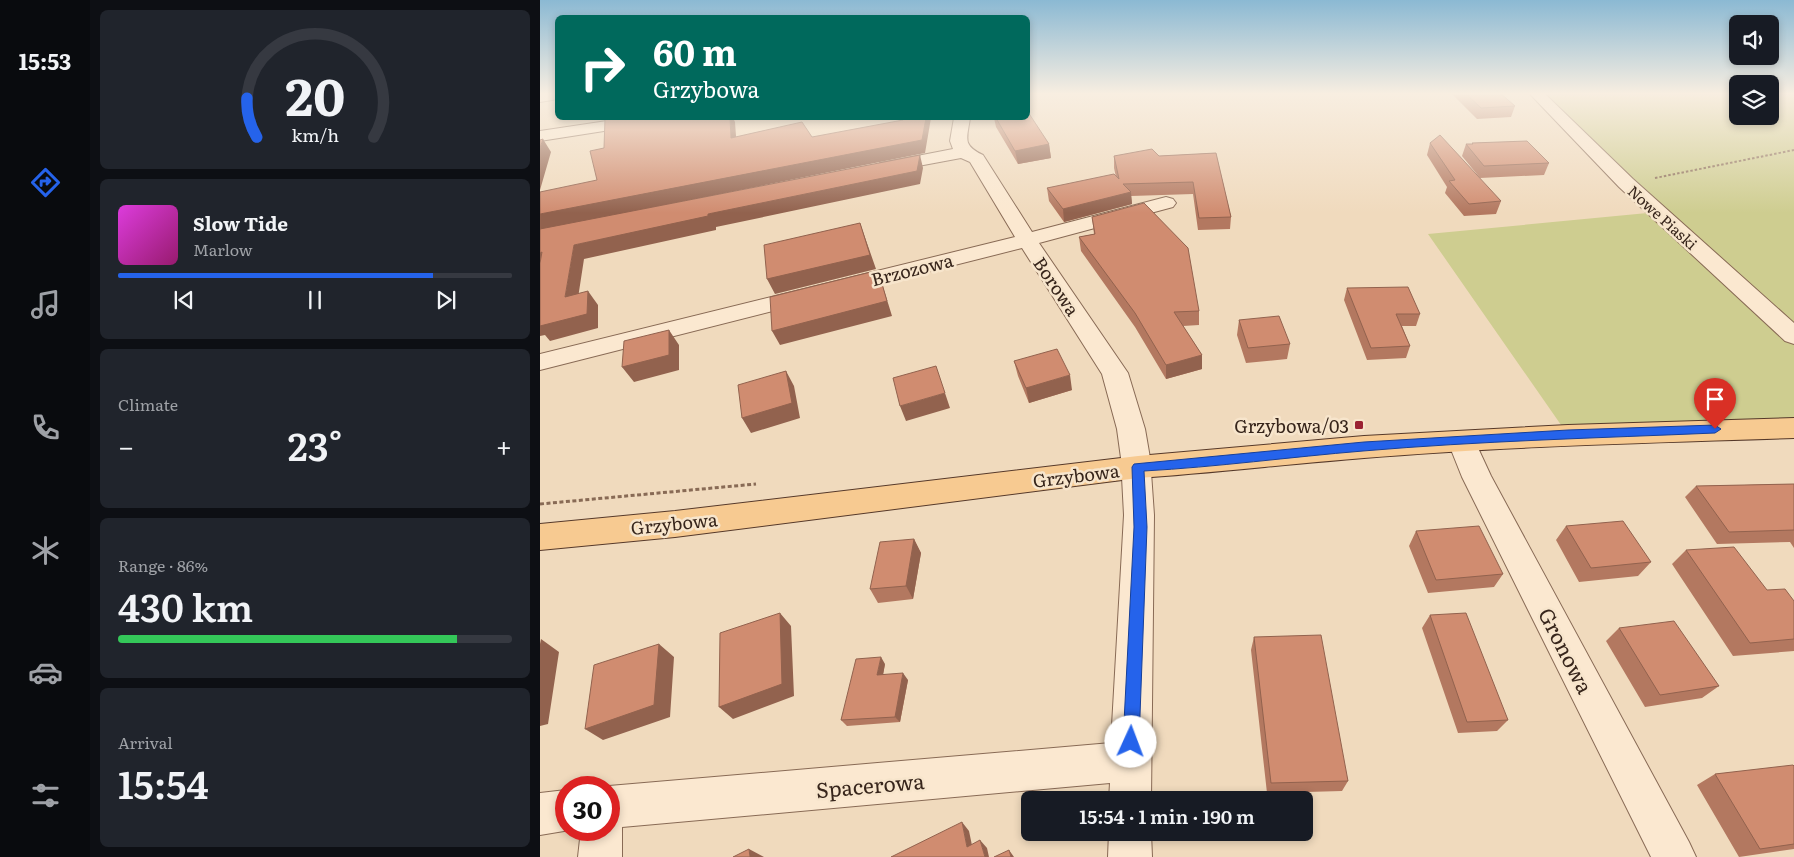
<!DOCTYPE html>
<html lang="en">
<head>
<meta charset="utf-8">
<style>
	:root { --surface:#171b24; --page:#20242c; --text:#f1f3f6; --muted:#9ea1a6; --line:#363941; --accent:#2563eb }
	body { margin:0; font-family:Literata,serif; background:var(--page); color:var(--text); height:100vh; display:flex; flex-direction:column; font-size:19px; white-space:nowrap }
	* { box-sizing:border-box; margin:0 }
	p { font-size:16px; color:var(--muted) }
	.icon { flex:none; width:28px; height:28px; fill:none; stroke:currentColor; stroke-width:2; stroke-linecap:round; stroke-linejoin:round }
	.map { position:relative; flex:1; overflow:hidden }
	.details { display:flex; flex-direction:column; gap:10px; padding:10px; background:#0d0f14; width:450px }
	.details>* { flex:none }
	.guide { position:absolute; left:15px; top:15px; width:475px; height:105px; border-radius:8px; box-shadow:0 2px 8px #0003; background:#00695c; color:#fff; overflow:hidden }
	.controls { position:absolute; left:1189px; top:15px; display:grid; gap:10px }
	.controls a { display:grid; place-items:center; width:50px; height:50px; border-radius:8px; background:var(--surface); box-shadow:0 2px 8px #0003; font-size:25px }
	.speed { position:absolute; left:15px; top:776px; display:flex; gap:10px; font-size:25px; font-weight:700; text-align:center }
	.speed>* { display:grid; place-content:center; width:65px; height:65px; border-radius:50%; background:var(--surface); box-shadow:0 2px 8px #0003; line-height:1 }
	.speed .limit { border:8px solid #d22; background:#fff; color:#111 }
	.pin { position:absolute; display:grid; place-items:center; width:42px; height:42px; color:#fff; margin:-51px -21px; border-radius:50% 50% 50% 0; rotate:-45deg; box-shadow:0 0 5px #0007 }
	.pin .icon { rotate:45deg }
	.me { position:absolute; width:55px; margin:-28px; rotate:2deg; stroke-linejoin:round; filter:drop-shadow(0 0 4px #0008) }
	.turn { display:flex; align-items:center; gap:18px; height:105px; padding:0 15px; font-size:22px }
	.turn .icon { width:65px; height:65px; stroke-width:2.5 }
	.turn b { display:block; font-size:35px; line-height:42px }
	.big { font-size:38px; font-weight:600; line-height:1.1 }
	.details .tile { flex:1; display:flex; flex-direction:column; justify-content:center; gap:8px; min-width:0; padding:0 18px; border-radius:8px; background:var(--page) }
	.details .dial { align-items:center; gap:0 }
	.dial svg { height:130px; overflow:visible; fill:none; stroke:var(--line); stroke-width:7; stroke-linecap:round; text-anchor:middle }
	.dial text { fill:var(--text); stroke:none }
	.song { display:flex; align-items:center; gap:15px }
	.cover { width:60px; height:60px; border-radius:8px; background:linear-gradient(135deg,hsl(300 70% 55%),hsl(320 70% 35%)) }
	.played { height:5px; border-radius:2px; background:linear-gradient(90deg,var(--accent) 80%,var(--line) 80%) }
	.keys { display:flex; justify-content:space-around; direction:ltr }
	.heat { display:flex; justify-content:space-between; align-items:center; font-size:28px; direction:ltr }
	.charge { height:8px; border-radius:4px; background:linear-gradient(90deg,#34c759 86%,var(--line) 0) }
	.trip { position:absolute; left:481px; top:791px; width:292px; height:50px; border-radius:8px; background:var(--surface); box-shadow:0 2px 8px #0003; font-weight:600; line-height:50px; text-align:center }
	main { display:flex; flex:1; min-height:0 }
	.tab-bar { display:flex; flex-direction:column; width:90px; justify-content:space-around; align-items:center; background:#090b0e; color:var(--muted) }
	.tab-bar .icon { width:35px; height:35px }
	.tab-bar .current { color:var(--accent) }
	.tab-bar b { font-size:22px; color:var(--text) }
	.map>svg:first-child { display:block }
	.green { fill:#cecd90 }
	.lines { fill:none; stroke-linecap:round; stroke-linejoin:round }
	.minor-casing { stroke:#886a55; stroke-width:2 }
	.major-casing { stroke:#56392a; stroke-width:2 }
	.path-far1 { stroke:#886a55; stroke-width:2; stroke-dasharray:2.5 2; stroke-linecap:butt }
	.path { stroke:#886a55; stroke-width:3; stroke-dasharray:4 2.5; stroke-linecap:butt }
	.minor { fill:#fbe8d0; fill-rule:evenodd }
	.major { fill:#f7ca91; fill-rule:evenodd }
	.wall { fill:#b37860 }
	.shaded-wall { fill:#92624e }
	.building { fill:#d08c70; stroke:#92624e }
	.route { fill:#2563eb; stroke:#184099 }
	.poi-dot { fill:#9b2233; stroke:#f7e5cc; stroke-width:2 }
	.labels { text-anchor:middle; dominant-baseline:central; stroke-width:5; stroke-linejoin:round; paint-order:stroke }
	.far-street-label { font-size:15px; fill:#37251b; stroke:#f7e5cc }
	.street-label { font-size:18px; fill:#37251b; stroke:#f7e5cc }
	.poi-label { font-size:18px; fill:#37251b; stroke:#f7e5cc; text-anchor:end }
	.near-street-label { font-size:21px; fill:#37251b; stroke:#f7e5cc }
</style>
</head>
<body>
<main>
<nav class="tab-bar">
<b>15:53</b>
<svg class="icon current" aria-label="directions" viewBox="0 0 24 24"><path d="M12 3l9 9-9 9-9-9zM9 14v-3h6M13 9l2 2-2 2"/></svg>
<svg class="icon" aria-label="music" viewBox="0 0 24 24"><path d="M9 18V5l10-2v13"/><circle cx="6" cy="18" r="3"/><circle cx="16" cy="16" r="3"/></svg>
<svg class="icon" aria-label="phone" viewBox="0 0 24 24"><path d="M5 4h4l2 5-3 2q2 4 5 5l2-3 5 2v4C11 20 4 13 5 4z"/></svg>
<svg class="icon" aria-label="climate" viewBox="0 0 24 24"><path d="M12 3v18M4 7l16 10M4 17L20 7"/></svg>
<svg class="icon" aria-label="car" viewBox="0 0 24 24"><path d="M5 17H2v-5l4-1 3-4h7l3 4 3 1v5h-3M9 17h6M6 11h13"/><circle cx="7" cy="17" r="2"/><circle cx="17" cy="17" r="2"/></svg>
<svg class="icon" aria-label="filters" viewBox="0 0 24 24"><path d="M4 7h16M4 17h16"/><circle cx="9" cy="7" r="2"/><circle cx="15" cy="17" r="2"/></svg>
</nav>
<section class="details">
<div class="tile dial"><svg viewBox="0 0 100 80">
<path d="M14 69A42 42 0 1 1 86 69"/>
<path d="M14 69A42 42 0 0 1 8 45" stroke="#2563eb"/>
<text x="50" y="56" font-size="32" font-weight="700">20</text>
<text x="50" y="72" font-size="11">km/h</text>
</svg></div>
<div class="tile">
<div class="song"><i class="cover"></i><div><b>Slow Tide</b><p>Marlow</p></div></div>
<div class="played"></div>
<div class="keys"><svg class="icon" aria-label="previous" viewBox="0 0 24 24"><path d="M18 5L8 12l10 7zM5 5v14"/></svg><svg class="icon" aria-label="pause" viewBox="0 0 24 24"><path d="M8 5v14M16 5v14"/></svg><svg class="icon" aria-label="next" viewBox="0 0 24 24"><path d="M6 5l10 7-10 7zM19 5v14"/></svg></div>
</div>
<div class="tile"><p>Climate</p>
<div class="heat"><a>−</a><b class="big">23°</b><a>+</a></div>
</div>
<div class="tile"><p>Range · 86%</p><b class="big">430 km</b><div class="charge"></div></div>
<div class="tile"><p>Arrival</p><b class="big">15:54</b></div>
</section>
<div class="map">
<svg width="1254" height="857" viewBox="0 0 1254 857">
	<rect width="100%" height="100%" fill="#f0dabd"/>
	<!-- green -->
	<path class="green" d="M996 93H1197L1198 116H1230V93H1254V428L1028 435 888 234 1118 212Z"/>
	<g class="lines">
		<defs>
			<path id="minor" d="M0 93H18V99L0 102Z
				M989 93H1004L1093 179 1254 323V344L1245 341 1079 187Z
				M87 118H123L121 121 115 123 0 141V131Z
				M414 118H430C427 139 422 145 443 155L492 232 626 197 633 199 636 203 633 207 499 243 588 373 605 429 610 458 614 515 611 800H569L570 783 82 827V857H38L41 830H69V788H66L69 786 571 743 584 515 581 458 577 429 562 374 482 248 0 370V354L475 237 430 162 421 158 346 172 340 171 337 167 340 163 346 162 413 149 410 141Z
				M922 432 932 435 951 476 1149 842 1156 857H1111L922 477 908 442 912 435Z
				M26 790V830H30L0 835V793Z
				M569 832H611L612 857H568Z"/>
			<path id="major" d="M1254 418V438C1111 443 967 446 824 458 748 464 673 473 598 478L135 537 0 550V524L135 511 598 456 824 436 1028 425Z"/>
		</defs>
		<!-- minor casing -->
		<use href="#minor" class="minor-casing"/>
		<!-- major casing -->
		<use href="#major" class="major-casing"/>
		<!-- path-far1 -->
		<path class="path-far1" d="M1115 178 1254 150"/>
		<!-- path -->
		<path class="path" d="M0 504 216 484"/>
		<!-- minor -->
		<use href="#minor" class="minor"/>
		<!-- major -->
		<use href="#major" class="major"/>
	</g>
	<!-- wall -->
	<path class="wall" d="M911 93H960L975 106 971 117 937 119Z
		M454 118H488L509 144 511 158 478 164 456 127Z
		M890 143 961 201 956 214 924 216 905 193 907 187 887 155Z
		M932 143 1009 163 1004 175 940 178 922 156 926 144H932Z
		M676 153 691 217 690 229 658 230 653 194 591 196 592 204 524 222 509 201 507 188 576 177 574 168V156H619Z
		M552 217 659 311V325L643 326 662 355V369L626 379 595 327 541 251 539 237 554 234Z
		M807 288 880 314 876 326H862L870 346 866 358 827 360 804 300Z
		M699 320 750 344 747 359 706 363 697 335Z
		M474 361 532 390 489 403 478 376Z
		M1254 484V548L1250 542 1177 544 1145 497 1156 486Z
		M1026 526 1111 562 1098 576 1039 582 1016 540Z
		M876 531 963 574 954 587 888 593 869 546Z
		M374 539 381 553 373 599 338 603 330 589Z
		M1146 550 1227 590 1254 601V651L1193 656 1132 564Z
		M890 615 968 720 957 731 918 733 882 628Z
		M1079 628 1179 686 1162 698 1105 707 1066 641Z
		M714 637 808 781 802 791 727 793 711 650Z
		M345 664 343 674 368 680 360 722 307 726 301 720Z
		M1254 766V849L1199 857 1157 785 1175 774Z"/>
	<!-- shaded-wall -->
	<path class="shaded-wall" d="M190 118H193L195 122 197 150 191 138Z
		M386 118H391L385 153 0 230V214Z
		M3 139 11 152 0 190V148Z
		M509 144 511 158 478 164 475 151Z
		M380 155 383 168 380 184 176 227V230L44 259 36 311 25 297 34 245 168 214Z
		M591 192 592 204 524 222 523 209Z
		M320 223 336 269 235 294 227 279Z
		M2 252 0 269V253Z
		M340 277 352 316 240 345 232 331Z
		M48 291 58 305V328L10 341 5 335 0 336V321Z
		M129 330 139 345V370L94 382 82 367Z
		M662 355V369L626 379V365Z
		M246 371 254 386 260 418 211 433 202 418Z
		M530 375 532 390 489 403 486 388Z
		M405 393 410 408 366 421 360 406Z
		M374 539 381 553 373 599 366 586Z
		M240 613 251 626 254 696 193 719 179 707Z
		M1 639 19 652 8 724 0 726V644Z
		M119 644 134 657 130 717 63 740 45 729Z
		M341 657 345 664 342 681 337 675Z
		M363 673 368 680 360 722 355 717Z
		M422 822 429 831 434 855 427 847Z
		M440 840 447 848 449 857H445Z
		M209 849 224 857H210Z
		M469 850 474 857H471Z"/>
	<!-- building -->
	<path class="building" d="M925 93H960L975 106 941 108Z
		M488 112 509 144 475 151 456 118H488Z
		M76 118H190L191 138 262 122 272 137 363 120 364 118H386L382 140 0 214V192L57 180 50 151 64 148 65 119Z
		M900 135 961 201 929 204 909 181 915 180 890 143Z
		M3 139 0 148V140Z
		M987 141 1009 163 944 166 926 144H933L932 143Z
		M612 149 619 156 676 153 691 217 659 218 653 182 583 184 591 192 523 209 507 188 574 174 579 179 574 156Z
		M380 155 377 171 168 214V216L34 245 25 297 48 291 47 314 0 326V263L2 252 0 253V229Z
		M604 203 648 248 659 311 634 312 662 355 626 365 595 313 539 237 555 234 552 217Z
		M320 223 330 255 227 279 224 245Z
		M335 271 338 278 340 277 347 301 232 331 230 297Z
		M868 287 880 314H856L870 346 831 348 807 288Z
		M739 316 750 344 708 348 699 320Z
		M129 330V355L82 367 84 341Z
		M517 349 530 375 486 388 474 361Z
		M396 366 405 393 360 406 353 378Z
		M246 371 252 403 202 418 198 385Z
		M1254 484V530L1189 532 1156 486Z
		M1083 521 1111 562 1051 568 1026 526Z
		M939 526 963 574 896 580 876 531Z
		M374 539 366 586 330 589 340 542Z
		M1194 547 1227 590 1245 589 1254 601V639L1210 643 1146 550Z
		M240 613 242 684 179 707 180 633Z
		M926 613 968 720 927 722 890 615Z
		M1134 621 1179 686 1120 695 1079 628Z
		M781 635 808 781 731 783 714 637Z
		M119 644 114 705 45 729 54 665Z
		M341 657 337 675 363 673 355 717 301 720 316 659Z
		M1253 765 1254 766V844L1220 849 1175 774Z
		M422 822 427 847 440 840 445 857H351Z
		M209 849 210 857H193Z
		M469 850 471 857H454Z"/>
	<!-- sky -->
	<linearGradient id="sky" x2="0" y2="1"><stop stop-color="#8bb9d3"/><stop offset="0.44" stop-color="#f8eee1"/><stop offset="1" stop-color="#f8eee1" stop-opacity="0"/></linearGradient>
	<rect width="1254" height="213" fill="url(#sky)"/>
	<!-- route -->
	<path class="route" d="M1175 425 1181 429 1175 433C1058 438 940 441 823 451 750 457 677 467 604 471L607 527 599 742 597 748 591 751 586 748 583 742 594 527 592 467 594 464 824 442 1028 430Z"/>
	<!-- markers -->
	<rect class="poi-dot" x="814" y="420" width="10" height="10" rx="2.5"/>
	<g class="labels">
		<!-- far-street labels -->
		<g class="far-street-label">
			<text transform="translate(1123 217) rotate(42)">Nowe Piaski</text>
		</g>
		<!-- street labels -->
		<g class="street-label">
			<text transform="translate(372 269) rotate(-14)">Brzozowa</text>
			<text transform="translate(517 286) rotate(56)">Borowa</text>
			<text transform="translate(536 475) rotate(-7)">Grzybowa</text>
			<text transform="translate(134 523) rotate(-6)">Grzybowa</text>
		</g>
		<!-- poi labels -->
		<g class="poi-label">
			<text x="809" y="425">Grzybowa/03</text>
		</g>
		<!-- near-street labels -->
		<g class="near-street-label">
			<text transform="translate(1027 650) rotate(63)">Gronowa</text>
			<text transform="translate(330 784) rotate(-5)">Spacerowa</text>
		</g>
	</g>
</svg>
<div class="controls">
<a><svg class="icon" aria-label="sound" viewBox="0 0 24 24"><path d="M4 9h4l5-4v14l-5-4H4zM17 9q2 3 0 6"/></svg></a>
<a><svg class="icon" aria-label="layers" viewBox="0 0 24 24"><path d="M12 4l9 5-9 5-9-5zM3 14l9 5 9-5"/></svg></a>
</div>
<div class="speed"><div class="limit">30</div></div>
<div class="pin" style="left:1175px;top:429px;background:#d93025"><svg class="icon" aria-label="arrive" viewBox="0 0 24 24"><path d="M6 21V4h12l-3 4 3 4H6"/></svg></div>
<svg class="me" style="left:591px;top:742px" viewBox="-20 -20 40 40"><circle r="19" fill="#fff"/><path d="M0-13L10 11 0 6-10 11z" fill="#2563eb"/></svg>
<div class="trip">15:54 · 1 min · 190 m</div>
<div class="guide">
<div class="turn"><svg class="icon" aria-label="right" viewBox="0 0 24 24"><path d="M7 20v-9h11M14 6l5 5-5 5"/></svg><div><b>60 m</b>Grzybowa</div></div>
</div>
</div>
</main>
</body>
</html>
